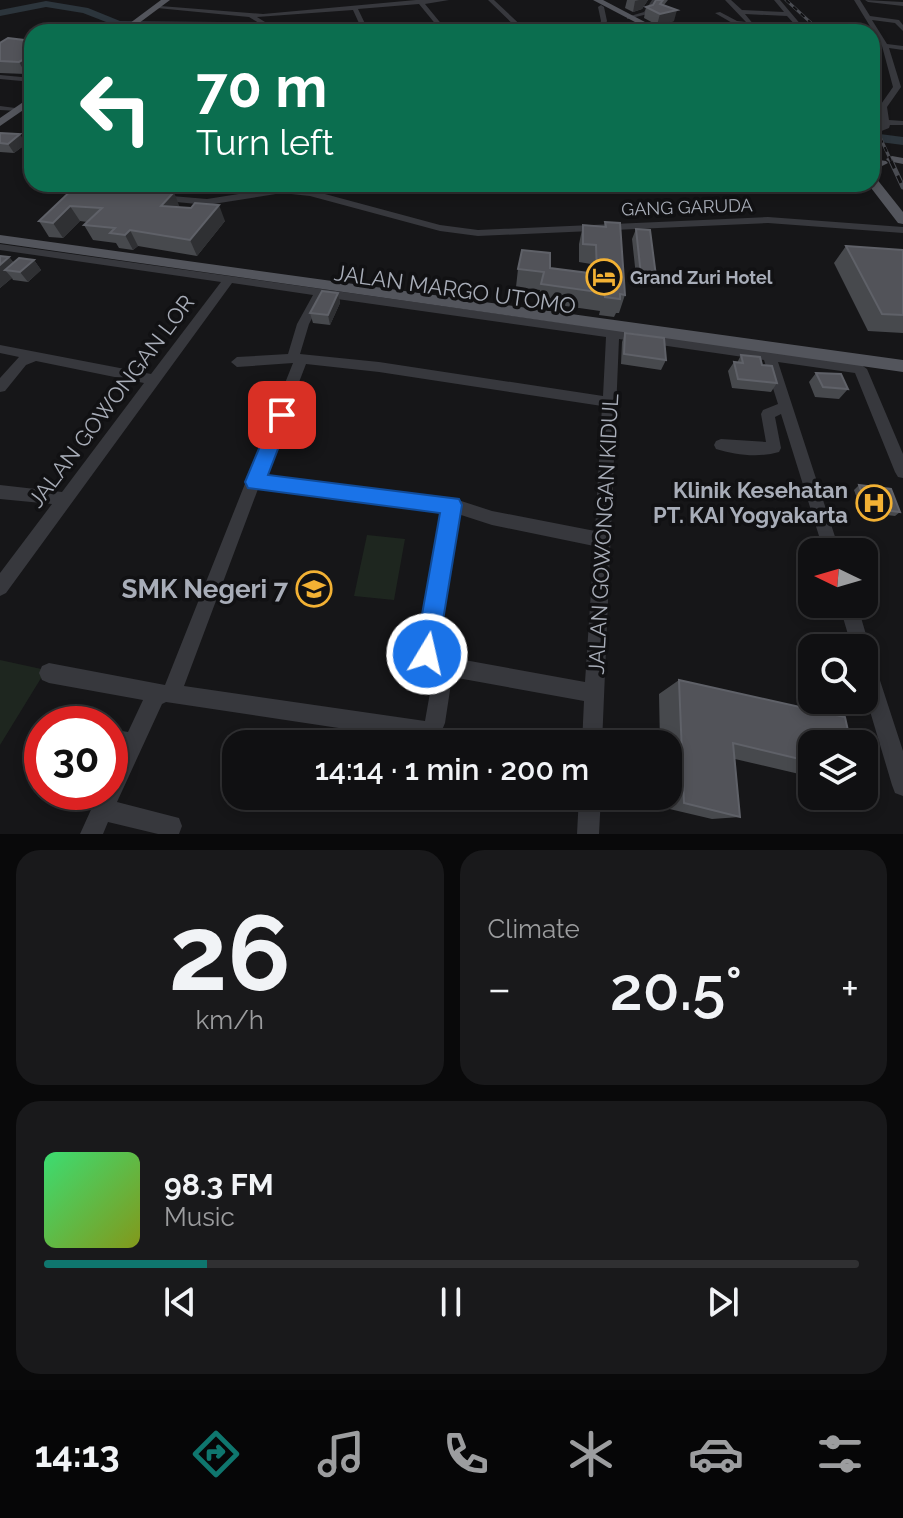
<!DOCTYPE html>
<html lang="en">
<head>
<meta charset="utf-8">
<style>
	:root { --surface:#101012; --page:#19191b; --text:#f1f3f6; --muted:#9c9d9f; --line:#303032; --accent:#0f766e }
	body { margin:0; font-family:Raleway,sans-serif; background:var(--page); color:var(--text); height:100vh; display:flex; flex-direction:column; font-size:30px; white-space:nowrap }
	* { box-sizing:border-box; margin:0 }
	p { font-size:26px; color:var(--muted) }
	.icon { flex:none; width:44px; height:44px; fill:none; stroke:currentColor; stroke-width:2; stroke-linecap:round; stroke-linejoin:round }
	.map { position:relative; height:834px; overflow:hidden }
	.details { display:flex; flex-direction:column; gap:16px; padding:16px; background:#09090a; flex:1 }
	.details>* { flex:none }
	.hud { position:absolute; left:24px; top:24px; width:856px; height:168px; border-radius:24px; box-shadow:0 4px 12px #0003,0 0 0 2px var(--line); background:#0b6e4f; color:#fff; overflow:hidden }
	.needle { width:52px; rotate:275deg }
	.fabs { position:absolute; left:798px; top:538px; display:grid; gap:16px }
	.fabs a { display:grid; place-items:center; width:80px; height:80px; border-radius:16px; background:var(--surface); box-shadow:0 4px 12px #0003,0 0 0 2px var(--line); font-size:40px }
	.speed { position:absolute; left:24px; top:706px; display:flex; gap:16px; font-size:40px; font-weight:700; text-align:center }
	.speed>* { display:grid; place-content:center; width:104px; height:104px; border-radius:50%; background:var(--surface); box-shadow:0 4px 12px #0003,0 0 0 2px var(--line); line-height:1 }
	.speed .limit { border:12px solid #d22; background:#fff; color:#111 }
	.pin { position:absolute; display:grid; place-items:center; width:68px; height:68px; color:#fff; margin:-34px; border-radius:16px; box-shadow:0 4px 12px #0006 }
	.me { position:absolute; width:88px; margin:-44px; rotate:9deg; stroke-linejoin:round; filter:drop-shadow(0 0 6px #0008) }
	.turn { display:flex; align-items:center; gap:28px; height:168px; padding:0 40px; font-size:36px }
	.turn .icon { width:104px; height:104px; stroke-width:2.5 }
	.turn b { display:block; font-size:56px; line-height:68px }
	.big { font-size:60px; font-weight:600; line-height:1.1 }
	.details .tile { flex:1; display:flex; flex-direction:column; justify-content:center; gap:12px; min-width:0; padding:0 28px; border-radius:24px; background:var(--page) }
	.details .dial { align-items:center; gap:0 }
	.dial b { font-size:104px; line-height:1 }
	.song { display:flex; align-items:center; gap:24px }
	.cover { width:96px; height:96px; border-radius:12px; background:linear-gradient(135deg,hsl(140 70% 55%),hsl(70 70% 35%)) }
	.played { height:8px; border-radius:4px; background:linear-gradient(90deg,var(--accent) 20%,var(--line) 20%) }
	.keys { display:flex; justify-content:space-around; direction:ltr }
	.heat { display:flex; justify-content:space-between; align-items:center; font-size:44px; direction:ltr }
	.details .tiles { flex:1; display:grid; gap:16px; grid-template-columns:1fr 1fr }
	.tile:last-child { grid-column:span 2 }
	.trip { position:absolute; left:222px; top:730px; width:460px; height:80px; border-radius:24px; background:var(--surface); box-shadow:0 4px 12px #0003,0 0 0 2px var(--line); font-weight:600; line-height:80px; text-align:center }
	.dock { display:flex; height:128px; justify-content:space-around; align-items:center; background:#060607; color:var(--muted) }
	.dock .icon { width:56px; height:56px }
	.dock .selected { color:var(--accent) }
	.dock b { font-size:36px; color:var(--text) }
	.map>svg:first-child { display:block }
	.green { fill:#1e261f }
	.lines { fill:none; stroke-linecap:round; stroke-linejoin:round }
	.river { fill:#2c353c; fill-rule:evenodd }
	.minor-tunnel { stroke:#333438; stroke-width:8; stroke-dasharray:8 4; stroke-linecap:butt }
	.minor { fill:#37383d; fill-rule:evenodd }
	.major { fill:#53555c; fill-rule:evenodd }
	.rail-far1-casing { stroke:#4a4c52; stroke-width:3 }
	.rail-casing { stroke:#4a4c52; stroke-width:5 }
	.rail-far1 { stroke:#111113; stroke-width:2; stroke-dasharray:5; stroke-linecap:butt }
	.rail { stroke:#111113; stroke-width:3; stroke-dasharray:8; stroke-linecap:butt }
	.wall { fill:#47494d }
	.shaded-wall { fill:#2f3033 }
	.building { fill:#525359; stroke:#5f6168; stroke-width:2 }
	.route { fill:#1a73e8; stroke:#114b97; stroke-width:2 }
	.labels { text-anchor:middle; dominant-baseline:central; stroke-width:7; stroke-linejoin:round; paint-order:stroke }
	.far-street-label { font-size:18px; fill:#a8adb8; stroke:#111113 }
	.far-poi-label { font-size:18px; font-weight:bold; fill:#a8adb8; stroke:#111113; text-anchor:start }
	.street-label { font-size:22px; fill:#a8adb8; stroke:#111113 }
	.poi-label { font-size:22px; font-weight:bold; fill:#a8adb8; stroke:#111113; text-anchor:end }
	.near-poi-label { font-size:26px; font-weight:bold; fill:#a8adb8; stroke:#111113; text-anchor:end }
</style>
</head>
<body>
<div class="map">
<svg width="903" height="834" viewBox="0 0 903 834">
	<rect width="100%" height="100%" fill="#161618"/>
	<!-- green -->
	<path class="green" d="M367 535 405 539 394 600 354 596Z
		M0 660 46 670 0 745Z"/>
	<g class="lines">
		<!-- river -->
		<path class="river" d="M46 1 88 8 120 21 223 22 247 32 222 28 119 27 83 13 46 7 0 16V10Z
			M872 133 903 137V145L872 141Z"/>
		<!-- minor-tunnel -->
		<path class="minor-tunnel" d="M872 145 876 148 872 150"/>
		<!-- minor -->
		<path class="minor" d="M416 0H449L425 4 448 32H442L419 4 358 9 369 32H363L353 10 257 17 281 32H274L249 17 157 8 160 6 263 14Z
			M488 0H494L528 32H521Z
			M652 0H658L648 14 627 19V17L644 12Z
			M725 0H731L742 10 784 12 774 0H780L802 26 797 27 787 16 745 14 754 25 734 24 715 13 720 12 737 21 746 22Z
			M854 0H860L870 16 899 20 903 25V31L895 23 872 20 887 44 903 46V50L889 48 901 87 887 107 889 120 903 121V125H890L889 128 879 132 875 130 882 125 879 107 893 87 882 46Z
			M865 0 903 2V6L868 2Z
			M601 5 604 7 607 21 603 32H597L601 21 598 7Z
			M0 75 32 78V82L0 79Z
			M0 106 23 109 19 111 0 110Z
			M149 184H159L160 195 207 199 282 187 310 190 440 225 478 230 768 217 903 227V233L768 223 478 236 440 231 310 196 282 193 207 205 156 200 151 197Z
			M0 244 607 329 609 322H617L619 330 762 351 768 346 772 348 775 352 860 364 867 369 903 454V478L898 477 895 472 855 373 778 362 840 552H824L781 414 775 417 781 448 779 452C759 458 735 455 716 449L714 445 716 441 721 439 766 442 761 414 763 410 778 404 764 360 619 339 602 744H582L584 701 452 677 445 723 440 735 425 741 166 702 162 704 117 802 179 818 182 826 179 834H158L108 822 103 834H80L99 792H110V770L119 751 110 749V729L128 732 143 700 49 683 42 680 39 673 42 666 49 663 165 685 293 363 237 367 231 362 237 357 288 354 297 324 313 295 232 283 6 593 0 596V573L52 504 0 499V485L62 492 144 383 36 361 26 365 5 391 0 392V378L19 357 0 353V345L151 374 221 282 0 250ZM323 297 606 337 603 396 379 362 300 354 309 324ZM306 364 379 372 602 406 595 531 492 511 452 498 263 476ZM258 489 443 511 418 654 420 661 434 670 425 721 184 686ZM458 514 492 525 594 546 585 682 448 657 437 650Z
			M839 604H857L870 648 869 652 873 659 903 751V796L895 793 892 785 864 691V648H852Z
			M579 796H601L599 834H577Z"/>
		<!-- major -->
		<path class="major" d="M161 0H170L127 32H118Z
			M593 0H603L664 32H654Z
			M32 96V104L0 126V118Z
			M892 156 903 158V164L888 161 886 159Z
			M872 159 886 161 888 163 882 166 872 165Z
			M872 177 876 178 903 212V224L898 223 868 184H872Z
			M0 235 903 360V372L0 243Z"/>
		<defs>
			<path id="rail-far1" d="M786 0 821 32
				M872 120 892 163"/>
			<path id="rail" d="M891 161 903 187"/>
		</defs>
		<!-- rail-far1 casing -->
		<use href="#rail-far1" class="rail-far1-casing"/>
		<!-- rail casing -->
		<use href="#rail" class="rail-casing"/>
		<!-- rail-far1 -->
		<use href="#rail-far1" class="rail-far1"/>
		<!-- rail -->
		<use href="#rail" class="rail"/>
	</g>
	<!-- wall -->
	<path class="wall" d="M627 0H648L642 9 633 12 625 8Z
		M656 0H668L664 5 674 21 657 25 644 18 646 7 653 5Z
		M8 38 26 74 0 73V43Z
		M0 133 26 144 14 153 0 152Z
		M78 184 114 186 225 221 197 256 138 246 133 250 119 248 116 243 93 240 84 225 87 222 80 221 63 238 49 237 39 221Z
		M605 222 625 295 619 313H616L614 317 599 315 600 311 538 302 540 290 516 287 518 269 550 268 592 273 591 264 579 262V244L583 225 604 227Z
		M636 229 656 276 653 286 637 285 632 239Z
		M846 246 903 250V333L868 331 834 263Z
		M0 256 9 257 14 263 34 260 41 270 28 282 13 280 12 278 0 288Z
		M338 293 340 303 330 325 313 323 310 313Z
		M625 333 666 360 661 370 621 364 622 342Z
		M741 355 762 365 777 383 771 392 732 388 728 371 734 362 737 363Z
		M816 373 848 389 839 399 815 397 809 382Z
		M859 485 900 512 895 516 862 512 854 490Z
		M679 680 812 744V777L735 759 740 817 712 819 661 807V796H668V744H660L659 694Z"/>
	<!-- shaded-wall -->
	<path class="shaded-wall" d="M639 0H648L642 9 633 12 635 1Z
		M677 10 674 21 657 25 660 14Z
		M32 55V71L26 74 19 62Z
		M20 134 26 144 14 153 8 144Z
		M174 192 180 208 161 206Z
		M219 205 225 221 197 256 190 240Z
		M70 206 80 221 63 238 53 223Z
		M130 230 138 246 133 250 125 235Z
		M9 257 20 271 5 270 12 278 0 288V265Z
		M34 260 41 270 28 282 20 272Z
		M338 293 340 303 330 325 328 315Z"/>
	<!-- building -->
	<path class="building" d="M656 0H663L660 4 677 10 660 14 646 7 653 5Z
		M8 38 32 41V55L19 62 0 61V43Z
		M0 133 20 134 8 144 0 143Z
		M78 184H108L106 186 174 192 161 206 191 208 195 203 219 205 190 240 130 230 125 235 110 233 115 228 84 225 102 208 70 206 53 223 39 221Z
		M605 222 620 223 625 295 620 294V299L605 297V293L541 284 544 272 518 269 522 250 550 253V268L597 274 596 245 583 244V225L606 227Z
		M636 229 650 230 656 276 641 275Z
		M846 246 903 250V315L882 314Z
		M0 256 9 257 0 265Z
		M19 258 34 260 20 272 5 270Z
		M322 291 338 293 328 315 310 313Z
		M625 333 664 338 666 360 624 354Z
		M741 355 760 357 762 365 772 366 777 383 738 379 734 362 743 363Z
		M816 373 841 374 848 389 823 387Z
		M859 485 891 489 900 512 867 508Z
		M679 680 845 717 851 744H812V762L733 743 740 817 684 803Z"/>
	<!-- route -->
	<path class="route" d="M282 407 291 415 268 475 459 499 462 505 436 663 427 666 419 663 415 654 440 513 248 488 245 482 273 415Z"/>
	<!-- icons -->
	<defs>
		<symbol id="hotel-ring" viewBox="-11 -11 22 22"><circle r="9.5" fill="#111113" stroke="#f2b134" stroke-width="1.5"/><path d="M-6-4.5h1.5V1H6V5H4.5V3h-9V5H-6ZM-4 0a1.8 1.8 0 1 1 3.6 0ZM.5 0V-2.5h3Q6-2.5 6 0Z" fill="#f2b134"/></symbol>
		<symbol id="hospital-ring" viewBox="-11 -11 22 22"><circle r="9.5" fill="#111113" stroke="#f2b134" stroke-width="1.5"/><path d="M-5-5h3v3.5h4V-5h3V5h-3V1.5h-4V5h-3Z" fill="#f2b134"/></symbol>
		<symbol id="school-ring" viewBox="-11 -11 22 22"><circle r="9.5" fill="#111113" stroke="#f2b134" stroke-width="1.5"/><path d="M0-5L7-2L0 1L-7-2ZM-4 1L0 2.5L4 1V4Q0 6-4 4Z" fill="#f2b134"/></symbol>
	</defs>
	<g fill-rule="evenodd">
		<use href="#hotel-ring" x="584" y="257" width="40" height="40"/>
		<use href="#hospital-ring" x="854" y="483" width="40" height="40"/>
		<use href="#school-ring" x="294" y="569" width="40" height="40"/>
	</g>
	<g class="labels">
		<!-- far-street labels -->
		<g class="far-street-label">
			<text transform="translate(687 207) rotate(-2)">GANG GARUDA</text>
		</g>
		<!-- far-poi labels -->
		<g class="far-poi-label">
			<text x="630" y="277">Grand Zuri Hotel</text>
		</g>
		<!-- street labels -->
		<g class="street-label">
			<text transform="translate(455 289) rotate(8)">JALAN MARGO UTOMO</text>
			<text transform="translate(111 401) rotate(-53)">JALAN GOWONGAN LOR</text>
			<text transform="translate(603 534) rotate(-87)">JALAN GOWONGAN KIDUL</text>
		</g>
		<!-- poi labels -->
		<g class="poi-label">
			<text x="848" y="490">Klinik Kesehatan<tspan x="848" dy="25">PT. KAI Yogyakarta</tspan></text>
		</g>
		<!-- near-poi labels -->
		<g class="near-poi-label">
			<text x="288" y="589">SMK Negeri 7</text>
		</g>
	</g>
</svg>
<div class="fabs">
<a><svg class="needle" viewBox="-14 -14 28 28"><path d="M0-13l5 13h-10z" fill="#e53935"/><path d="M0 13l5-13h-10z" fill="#9c9d9f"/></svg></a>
<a><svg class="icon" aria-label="search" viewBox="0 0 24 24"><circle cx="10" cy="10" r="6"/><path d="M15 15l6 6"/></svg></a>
<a><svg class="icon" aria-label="layers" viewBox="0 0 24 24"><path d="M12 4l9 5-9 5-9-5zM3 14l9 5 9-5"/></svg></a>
</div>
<div class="speed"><div class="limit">30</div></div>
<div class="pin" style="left:282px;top:415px;background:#d93025"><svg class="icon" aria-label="arrive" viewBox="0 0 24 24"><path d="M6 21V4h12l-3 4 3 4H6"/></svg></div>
<svg class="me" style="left:427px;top:654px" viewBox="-20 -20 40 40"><circle r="17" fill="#1a73e8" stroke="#fff" stroke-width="3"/><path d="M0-11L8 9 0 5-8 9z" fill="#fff"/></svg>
<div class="trip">14:14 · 1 min · 200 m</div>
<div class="hud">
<div class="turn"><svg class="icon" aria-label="left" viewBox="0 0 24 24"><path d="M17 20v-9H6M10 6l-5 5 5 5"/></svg><div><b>70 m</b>Turn left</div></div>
</div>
</div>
<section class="details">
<div class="tiles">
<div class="tile dial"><b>26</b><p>km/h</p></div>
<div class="tile"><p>Climate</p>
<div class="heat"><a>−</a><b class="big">20.5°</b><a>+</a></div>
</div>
<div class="tile">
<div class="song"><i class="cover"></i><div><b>98.3 FM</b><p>Music</p></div></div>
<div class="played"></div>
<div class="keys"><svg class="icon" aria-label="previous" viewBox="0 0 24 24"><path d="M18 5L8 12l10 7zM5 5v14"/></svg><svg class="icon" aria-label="pause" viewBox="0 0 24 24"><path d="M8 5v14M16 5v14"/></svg><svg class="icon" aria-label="next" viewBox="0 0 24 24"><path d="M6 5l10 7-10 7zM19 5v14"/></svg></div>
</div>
</div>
</section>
<nav class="dock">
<b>14:13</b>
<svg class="icon selected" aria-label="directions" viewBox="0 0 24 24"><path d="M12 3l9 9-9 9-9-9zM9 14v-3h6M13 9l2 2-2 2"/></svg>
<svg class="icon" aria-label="music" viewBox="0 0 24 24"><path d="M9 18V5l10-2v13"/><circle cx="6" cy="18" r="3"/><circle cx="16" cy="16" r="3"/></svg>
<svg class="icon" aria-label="phone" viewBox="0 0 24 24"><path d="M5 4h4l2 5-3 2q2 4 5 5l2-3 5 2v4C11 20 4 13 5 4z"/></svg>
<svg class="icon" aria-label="climate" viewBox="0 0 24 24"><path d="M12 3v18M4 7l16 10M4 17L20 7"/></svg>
<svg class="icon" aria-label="car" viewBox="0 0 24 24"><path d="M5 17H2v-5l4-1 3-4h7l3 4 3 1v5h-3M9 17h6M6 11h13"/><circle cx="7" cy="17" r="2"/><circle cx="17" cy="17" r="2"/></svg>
<svg class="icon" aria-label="filters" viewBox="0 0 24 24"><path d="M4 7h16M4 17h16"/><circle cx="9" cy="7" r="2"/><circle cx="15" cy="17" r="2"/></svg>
</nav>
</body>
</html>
